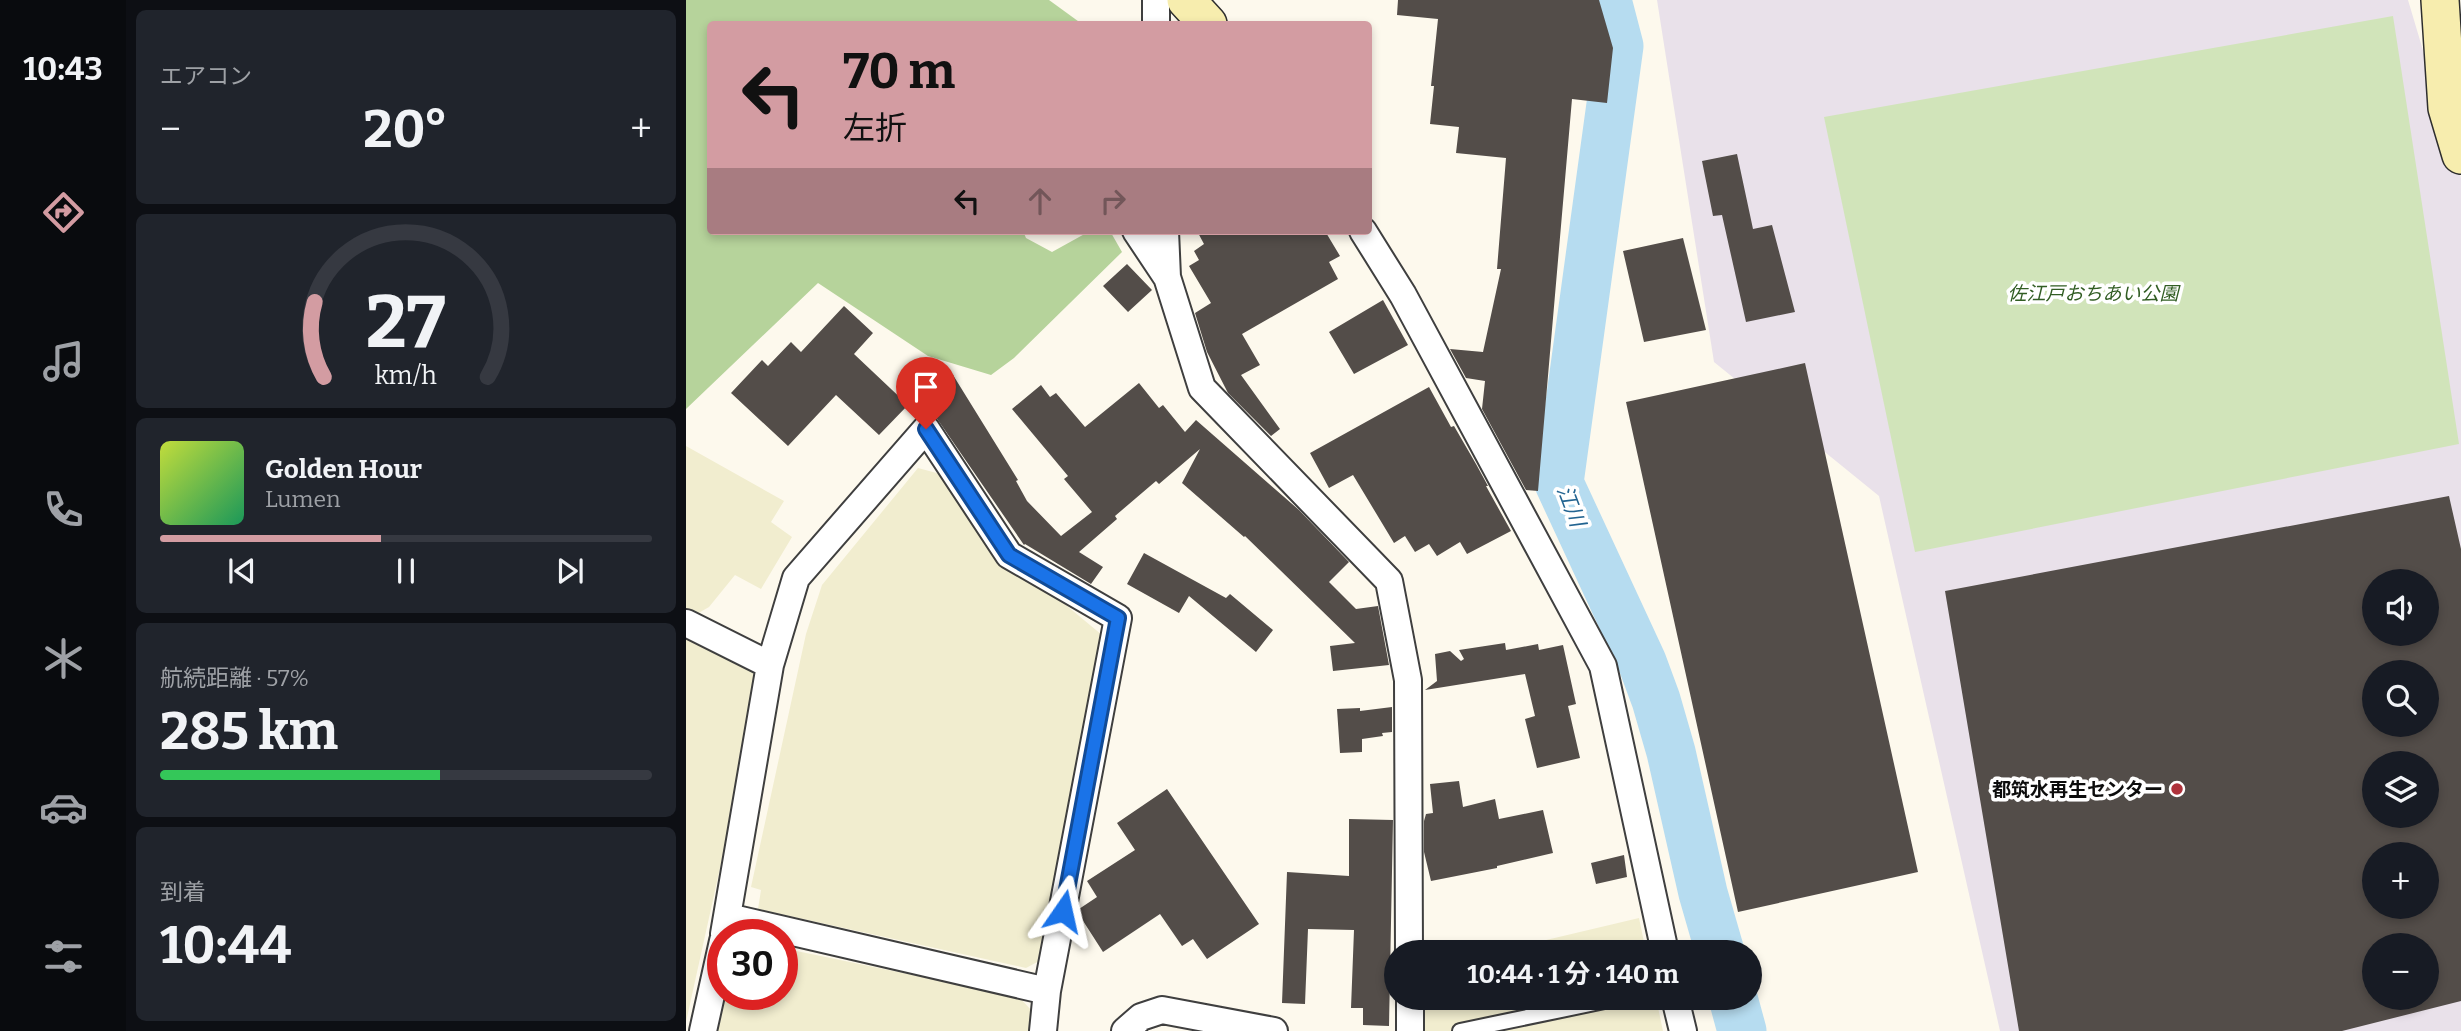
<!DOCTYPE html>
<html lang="ja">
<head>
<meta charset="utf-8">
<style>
	:root { --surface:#171b24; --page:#20242c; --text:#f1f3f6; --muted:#9ea1a6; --line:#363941; --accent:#d39ca2 }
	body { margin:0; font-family:Bitter,"Noto Sans JP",serif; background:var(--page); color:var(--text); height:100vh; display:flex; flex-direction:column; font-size:26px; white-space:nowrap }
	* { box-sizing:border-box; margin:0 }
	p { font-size:23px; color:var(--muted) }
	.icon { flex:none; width:38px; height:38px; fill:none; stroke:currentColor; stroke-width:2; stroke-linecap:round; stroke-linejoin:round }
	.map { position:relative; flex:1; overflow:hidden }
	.side { display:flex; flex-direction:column; gap:10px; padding:10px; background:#0d0f14; width:560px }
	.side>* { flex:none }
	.banner { position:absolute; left:21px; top:21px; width:665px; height:214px; border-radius:7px; box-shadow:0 4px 10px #0003; background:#d39ca2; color:#111; overflow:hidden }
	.fabs { position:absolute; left:1676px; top:569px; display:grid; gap:14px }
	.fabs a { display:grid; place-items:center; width:77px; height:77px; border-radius:50%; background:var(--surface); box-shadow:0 4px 10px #0003; font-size:35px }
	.speed { position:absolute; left:21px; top:919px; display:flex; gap:14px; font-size:35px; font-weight:700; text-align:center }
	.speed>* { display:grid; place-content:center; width:91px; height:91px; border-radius:50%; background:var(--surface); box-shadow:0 4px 10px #0003; line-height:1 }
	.speed .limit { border:10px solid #d22; background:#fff; color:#111 }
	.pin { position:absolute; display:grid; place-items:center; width:60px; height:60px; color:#fff; margin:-72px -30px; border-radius:50% 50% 50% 0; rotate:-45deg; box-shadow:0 0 7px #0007 }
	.pin .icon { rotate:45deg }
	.me { position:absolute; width:77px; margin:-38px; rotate:11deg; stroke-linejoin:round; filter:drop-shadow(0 0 5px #0008) }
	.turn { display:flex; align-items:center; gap:24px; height:147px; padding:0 21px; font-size:32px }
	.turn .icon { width:91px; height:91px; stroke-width:2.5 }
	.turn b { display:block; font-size:49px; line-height:60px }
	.lanes { display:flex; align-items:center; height:66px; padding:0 21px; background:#0003; justify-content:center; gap:35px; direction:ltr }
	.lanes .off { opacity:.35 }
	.big { font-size:52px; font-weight:700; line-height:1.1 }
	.side .tile { flex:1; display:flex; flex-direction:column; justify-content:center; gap:10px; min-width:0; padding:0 24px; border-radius:10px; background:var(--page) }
	.side .dial { align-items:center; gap:0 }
	.dial svg { height:182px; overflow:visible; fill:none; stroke:var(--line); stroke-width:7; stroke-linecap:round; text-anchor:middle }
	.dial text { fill:var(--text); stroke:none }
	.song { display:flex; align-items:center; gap:21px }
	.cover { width:84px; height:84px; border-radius:10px; background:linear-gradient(135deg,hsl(70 70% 55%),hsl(150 70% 35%)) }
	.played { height:7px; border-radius:4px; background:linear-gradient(90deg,var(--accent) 45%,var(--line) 45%) }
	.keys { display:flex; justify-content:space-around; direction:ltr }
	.heat { display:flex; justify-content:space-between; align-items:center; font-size:38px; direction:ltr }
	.charge { height:10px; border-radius:5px; background:linear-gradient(90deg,#34c759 57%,var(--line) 0) }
	.trip { position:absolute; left:698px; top:940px; width:378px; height:70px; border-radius:35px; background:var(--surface); box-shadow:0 4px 10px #0003; font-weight:700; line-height:70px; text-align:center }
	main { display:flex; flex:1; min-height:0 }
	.tabs { display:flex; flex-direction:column; width:126px; justify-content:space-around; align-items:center; background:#090b0e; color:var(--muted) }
	.tabs .icon { width:49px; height:49px }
	.tabs .current { color:var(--accent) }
	.tabs b { font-size:32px; color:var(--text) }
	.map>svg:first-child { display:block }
	.industrial { fill:#e9e1ea; fill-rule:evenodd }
	.farmland { fill:#f1edcf }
	.green { fill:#d1e4ba }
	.forest { fill:#b6d39b }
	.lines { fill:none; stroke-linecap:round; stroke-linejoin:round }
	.river { stroke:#b6dcf0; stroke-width:49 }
	.building { fill:#534d49; fill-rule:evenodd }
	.lane-casing { stroke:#3f3f3f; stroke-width:18 }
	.street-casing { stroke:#3f3f3f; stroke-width:30 }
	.secondary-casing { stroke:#2e2e2e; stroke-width:40 }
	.lane { stroke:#fff; stroke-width:14 }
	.street { stroke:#fff; stroke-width:26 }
	.secondary { stroke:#f7edae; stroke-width:37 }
	.route-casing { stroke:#114b97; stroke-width:18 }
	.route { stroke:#1a73e8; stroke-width:12 }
	.poi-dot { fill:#ae323b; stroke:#fff; stroke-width:2.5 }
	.labels { text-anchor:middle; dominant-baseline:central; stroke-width:7; stroke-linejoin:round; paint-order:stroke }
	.park-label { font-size:19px; font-style:italic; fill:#315d23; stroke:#fff }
	.poi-label { font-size:19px; font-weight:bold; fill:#0c0c0c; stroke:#fff; text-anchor:end }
	.water-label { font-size:21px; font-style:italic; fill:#226491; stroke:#fff }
</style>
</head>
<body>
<main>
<nav class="tabs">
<b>10:43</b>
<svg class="icon current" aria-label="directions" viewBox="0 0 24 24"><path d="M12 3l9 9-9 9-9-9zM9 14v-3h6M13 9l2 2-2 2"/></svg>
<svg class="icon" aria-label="music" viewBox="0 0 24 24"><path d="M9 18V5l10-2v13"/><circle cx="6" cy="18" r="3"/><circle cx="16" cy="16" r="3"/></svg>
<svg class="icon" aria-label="phone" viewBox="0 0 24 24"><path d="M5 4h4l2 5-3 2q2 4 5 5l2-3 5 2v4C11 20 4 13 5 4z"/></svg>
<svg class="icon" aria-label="climate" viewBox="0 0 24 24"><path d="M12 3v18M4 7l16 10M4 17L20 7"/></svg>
<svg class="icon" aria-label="car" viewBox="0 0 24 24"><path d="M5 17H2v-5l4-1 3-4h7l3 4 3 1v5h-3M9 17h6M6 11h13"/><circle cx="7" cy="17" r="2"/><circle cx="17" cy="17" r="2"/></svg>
<svg class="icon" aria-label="filters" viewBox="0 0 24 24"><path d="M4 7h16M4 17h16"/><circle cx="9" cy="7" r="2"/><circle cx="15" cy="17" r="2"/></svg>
</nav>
<section class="side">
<div class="tile"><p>エアコン</p>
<div class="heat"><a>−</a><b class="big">20°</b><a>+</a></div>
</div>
<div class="tile dial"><svg viewBox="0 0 100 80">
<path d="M14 69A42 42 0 1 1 86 69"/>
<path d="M14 69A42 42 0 0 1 10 36" stroke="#d39ca2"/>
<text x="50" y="56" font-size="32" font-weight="700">27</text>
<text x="50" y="72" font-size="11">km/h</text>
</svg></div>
<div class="tile">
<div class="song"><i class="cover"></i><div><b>Golden Hour</b><p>Lumen</p></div></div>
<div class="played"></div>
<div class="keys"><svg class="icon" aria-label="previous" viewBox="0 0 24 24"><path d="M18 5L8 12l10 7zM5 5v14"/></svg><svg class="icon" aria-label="pause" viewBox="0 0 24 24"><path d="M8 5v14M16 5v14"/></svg><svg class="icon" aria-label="next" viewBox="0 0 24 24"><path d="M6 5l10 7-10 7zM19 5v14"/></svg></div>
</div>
<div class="tile"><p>航続距離 · 57%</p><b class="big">285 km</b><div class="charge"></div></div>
<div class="tile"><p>到着</p><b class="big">10:44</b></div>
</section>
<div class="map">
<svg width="1775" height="1031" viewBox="0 0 1775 1031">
	<rect width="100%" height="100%" fill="#fdf9ed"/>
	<!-- industrial -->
	<path class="industrial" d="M971 0H1722L1775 178V1031H1314L1193 496 1028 362ZM1689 581H1741V634H1689ZM1689 672H1741V724H1689ZM1689 763H1741V816H1689ZM1689 854H1741V906H1689ZM1689 945H1741V998H1689Z"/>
	<!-- farmland -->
	<path class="farmland" d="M0 446 98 501 85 522 106 537 75 589 49 575 23 607 9 615 0 611Z
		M232 468 258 475 313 560 375 601 416 635 355 960 340 968 72 909 75 890 65 887 120 634 136 585Z
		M0 634 65 663 74 687 0 1022Z
		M953 918 960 952H809Z
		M96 948 333 997 347 1012 345 1031H32L40 994H96Z
		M735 998H970L977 1031H735Z"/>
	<!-- green -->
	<path class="green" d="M1707 16 1773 444 1229 552 1138 117Z"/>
	<!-- forest -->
	<path class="forest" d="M0 0H363L396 24H24V231H337L340 238 366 252 404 231H424L436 252 328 358 305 375 242 356 132 283 0 409Z"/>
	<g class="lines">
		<!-- river -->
		<path class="river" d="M921 0 933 46 873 483 956 662 970 700 985 752 1017 893 1034 952
			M1047 998 1056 1031"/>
	</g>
	<!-- building -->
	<path class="building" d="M712 0H913L927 48 921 103 886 99 852 491 840 490 796 409 799 381 780 378 764 349 797 352 815 269H811L820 158 770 153 773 127 744 124 748 86H745L752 19 711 15Z
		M1051 154 1067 229 1086 225 1109 312 1060 322 1036 215 1027 216 1016 161Z
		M511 231H639L654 256 643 262 652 279 556 334 574 365 555 375 594 429 585 436 542 393 521 352 509 313 525 303 503 266 513 260 508 251 518 244Z
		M997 238 1020 330 958 342 937 251Z
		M441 264 466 290 442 312 417 286Z
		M697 300 722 345 668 374 643 332Z
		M158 306 187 333 168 354 222 405 193 435 150 395 102 446 45 393 76 360 82 366 105 342 115 352Z
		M1119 363 1232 872 1052 912 940 402Z
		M267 375 332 480 330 481 341 501 375 536 406 512 378 479 382 476 326 409 355 385 364 397 370 393 399 427 453 383 473 408 477 405 499 432 510 420 613 510 663 562 643 582 670 609 692 606 703 665 647 671 644 646 669 643 559 536 558 537 496 483 514 449 473 484 470 481 429 516 431 519 393 552 417 567 405 584 339 544 338 545 234 394Z
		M743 387 765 427 768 426 790 464 802 486H800L825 531 781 554 774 542 751 556 743 544 729 552 719 536 708 543 667 475 643 488 624 453Z
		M1763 496 1775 549V1001L1656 1031H1333L1259 591ZM1689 581H1741V634H1689ZM1689 672H1741V724H1689ZM1689 763H1741V816H1689ZM1689 854H1741V906H1689ZM1689 945H1741V998H1689Z
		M458 553 540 598 544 594 587 630 570 652 503 596 493 613 441 584Z
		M819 643 820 650 852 644 853 650 877 645 890 704 882 706 894 758 851 768 839 719 849 716 839 674 739 690 751 681 749 654 764 651 775 661 778 659 773 650Z
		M706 707V732L696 733 697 736 676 739V752L654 753 651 709 674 708V711Z
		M773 781 777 807 809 799 813 819 857 810 867 853 811 866V868L745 881 738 852V821L740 814 747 813 744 784Z
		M481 789 573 924 521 959 507 939 496 946 474 914 417 952 392 913 393 909 411 897 401 881 449 850 431 823Z
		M663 819 707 820 703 1026 677 1025V1008H665L668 930 622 929 619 1004 596 1003 601 872 663 876Z
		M938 855 941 877 910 884 905 863Z"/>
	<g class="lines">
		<defs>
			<path id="lane" d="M774 1031 933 998"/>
			<path id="street" d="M470 24V0
				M450 231 480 276
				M479 231 481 277 516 388 703 581 722 680 723 952
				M677 231 717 295 917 666 979 952
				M0 623 84 665
				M42 917 361 991
				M38 934 84 665 110 578 240 429 323 555 432 618 361 991 357 1031
				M724 998V1031
				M989 998 997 1031
				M17 1031 37 941
				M439 1031 455 1017 476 1010 588 1031"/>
			<path id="secondary" d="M500 0 522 24
				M1754 0 1761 108 1775 155"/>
		</defs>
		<!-- lane casing -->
		<use href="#lane" class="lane-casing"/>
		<!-- street casing -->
		<use href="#street" class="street-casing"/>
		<!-- secondary casing -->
		<use href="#secondary" class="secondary-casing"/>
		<!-- lane -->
		<use href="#lane" class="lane"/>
		<!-- street -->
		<use href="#street" class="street"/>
		<!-- secondary -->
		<use href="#secondary" class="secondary"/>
	</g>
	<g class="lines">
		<defs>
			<path id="route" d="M240 429 323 555 432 618 377 911"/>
		</defs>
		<!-- route casing -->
		<use href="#route" class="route-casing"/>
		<!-- route -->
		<use href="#route" class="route"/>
	</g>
	<!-- markers -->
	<circle class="poi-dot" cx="1491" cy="789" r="7"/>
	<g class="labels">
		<!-- park labels -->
		<g class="park-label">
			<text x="1407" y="293">佐江戸おちあい公園</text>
		</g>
		<!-- poi labels -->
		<g class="poi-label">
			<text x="1477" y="789">都筑水再生センター</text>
		</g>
		<!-- water labels -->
		<g class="water-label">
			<text transform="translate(885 506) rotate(69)">江川</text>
		</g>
	</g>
</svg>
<div class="fabs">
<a><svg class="icon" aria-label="sound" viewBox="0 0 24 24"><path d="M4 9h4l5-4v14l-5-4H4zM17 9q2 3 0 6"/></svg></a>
<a><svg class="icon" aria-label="search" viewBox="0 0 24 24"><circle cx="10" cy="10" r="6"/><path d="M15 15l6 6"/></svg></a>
<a><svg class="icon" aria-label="layers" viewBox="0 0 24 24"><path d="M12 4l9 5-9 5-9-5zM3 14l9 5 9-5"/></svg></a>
<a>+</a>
<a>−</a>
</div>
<div class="speed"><div class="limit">30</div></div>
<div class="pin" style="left:240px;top:429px;background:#d93025"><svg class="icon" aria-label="arrive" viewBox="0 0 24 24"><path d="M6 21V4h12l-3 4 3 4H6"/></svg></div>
<svg class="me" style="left:377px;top:911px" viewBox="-20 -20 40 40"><path d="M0-17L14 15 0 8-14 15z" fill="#1a73e8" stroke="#fff" stroke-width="4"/></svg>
<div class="trip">10:44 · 1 分 · 140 m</div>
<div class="banner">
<div class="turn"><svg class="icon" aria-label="left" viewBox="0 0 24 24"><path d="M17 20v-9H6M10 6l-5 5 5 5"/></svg><div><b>70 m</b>左折</div></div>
<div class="lanes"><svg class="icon" aria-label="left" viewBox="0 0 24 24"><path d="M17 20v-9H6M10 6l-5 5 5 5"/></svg><svg class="icon off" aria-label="ahead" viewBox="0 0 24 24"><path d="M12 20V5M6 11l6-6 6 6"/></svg><svg class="icon off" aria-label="right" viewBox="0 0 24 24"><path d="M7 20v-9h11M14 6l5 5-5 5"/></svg></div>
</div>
</div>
</main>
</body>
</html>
